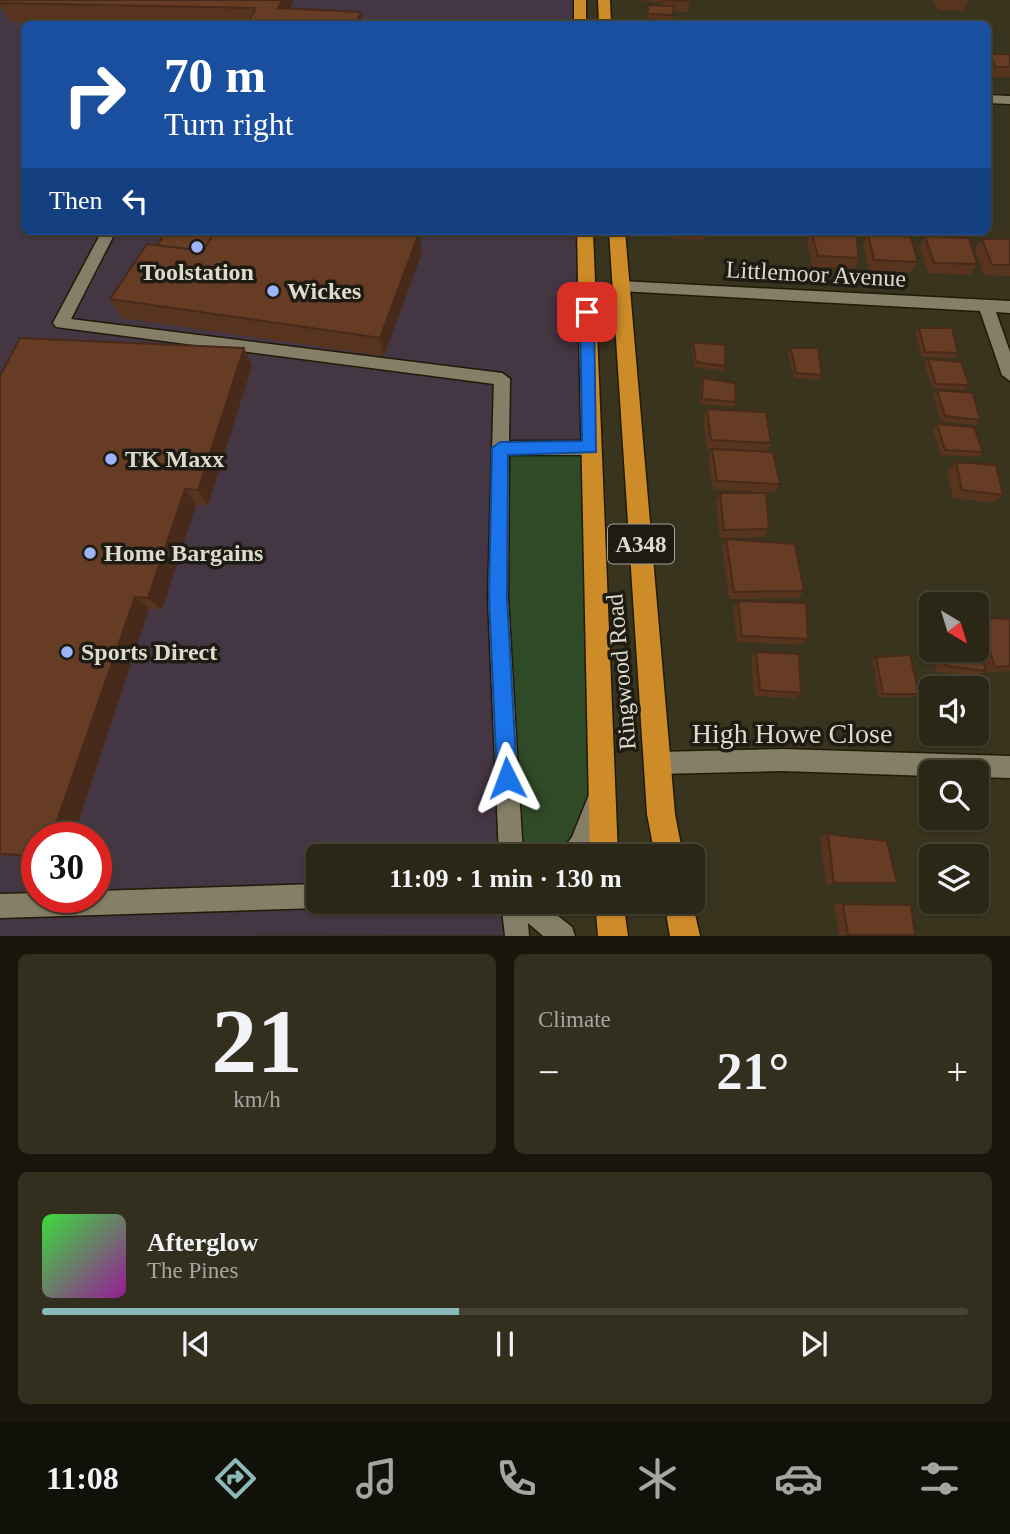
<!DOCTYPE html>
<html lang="en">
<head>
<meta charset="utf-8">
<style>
	:root { --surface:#2b2716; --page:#332f1f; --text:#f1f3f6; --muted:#a6a5a1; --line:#474435; --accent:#8bbbb9 }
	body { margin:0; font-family:"Times New Roman",serif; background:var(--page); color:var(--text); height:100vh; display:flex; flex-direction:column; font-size:26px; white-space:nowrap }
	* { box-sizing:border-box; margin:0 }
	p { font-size:23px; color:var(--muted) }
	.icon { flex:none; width:38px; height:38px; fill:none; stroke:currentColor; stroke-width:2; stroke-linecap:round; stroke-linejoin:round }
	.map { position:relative; height:936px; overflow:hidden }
	.panel { display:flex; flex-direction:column; gap:18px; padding:18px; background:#18150c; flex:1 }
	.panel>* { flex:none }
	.hud { position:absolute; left:21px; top:21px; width:970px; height:214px; border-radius:10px; box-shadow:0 2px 5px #0004,0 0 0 2px var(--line); background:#1a4fa0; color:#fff; overflow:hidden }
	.needle { width:46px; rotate:142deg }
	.controls { position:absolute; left:919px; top:592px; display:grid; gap:14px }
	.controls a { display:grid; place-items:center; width:70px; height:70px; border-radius:10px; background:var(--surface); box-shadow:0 2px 5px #0004,0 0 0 2px var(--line); font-size:35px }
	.speed { position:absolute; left:21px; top:822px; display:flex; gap:14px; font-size:35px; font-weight:700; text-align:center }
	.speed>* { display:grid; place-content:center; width:91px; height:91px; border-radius:50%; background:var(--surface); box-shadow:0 2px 5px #0004,0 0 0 2px var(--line); line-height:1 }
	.speed .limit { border:10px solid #d22; background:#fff; color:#111 }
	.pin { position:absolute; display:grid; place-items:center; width:60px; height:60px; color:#fff; margin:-30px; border-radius:14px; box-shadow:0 4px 10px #0006 }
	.me { position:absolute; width:77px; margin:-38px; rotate:357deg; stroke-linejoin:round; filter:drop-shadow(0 0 5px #0008) }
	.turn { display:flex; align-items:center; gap:24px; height:147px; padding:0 28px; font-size:32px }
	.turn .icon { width:91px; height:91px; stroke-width:2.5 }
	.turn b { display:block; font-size:49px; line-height:60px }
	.then { display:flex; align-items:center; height:66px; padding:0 28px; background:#0003; gap:14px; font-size:26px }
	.big { font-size:52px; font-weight:700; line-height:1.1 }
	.panel .widget { flex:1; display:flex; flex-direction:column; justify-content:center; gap:10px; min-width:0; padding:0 24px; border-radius:10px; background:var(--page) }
	.panel .dial { align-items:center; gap:0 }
	.dial b { font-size:91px; line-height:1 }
	.song { display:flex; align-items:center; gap:21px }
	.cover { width:84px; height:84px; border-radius:10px; background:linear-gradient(135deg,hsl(120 70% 55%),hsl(300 70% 35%)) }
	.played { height:7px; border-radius:4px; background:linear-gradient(90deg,var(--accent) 45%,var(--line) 45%) }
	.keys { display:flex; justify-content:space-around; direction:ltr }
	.heat { display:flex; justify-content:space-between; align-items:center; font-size:38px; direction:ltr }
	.panel .tiles { flex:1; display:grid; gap:18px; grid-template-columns:1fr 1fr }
	.widget:last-child { grid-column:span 2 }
	.trip { position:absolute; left:306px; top:844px; width:399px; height:70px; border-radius:10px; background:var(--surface); box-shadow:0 2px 5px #0004,0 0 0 2px var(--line); font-weight:700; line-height:70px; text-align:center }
	.dock { display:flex; height:112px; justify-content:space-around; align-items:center; background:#111009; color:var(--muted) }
	.dock .icon { width:49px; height:49px }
	.dock .selected { color:var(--accent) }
	.dock b { font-size:32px; color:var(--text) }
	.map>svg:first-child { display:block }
	.commercial { fill:#443643; fill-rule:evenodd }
	.industrial { fill:#433645 }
	.green { fill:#2f4a27 }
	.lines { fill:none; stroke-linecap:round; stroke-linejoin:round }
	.lane-casing { stroke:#201b06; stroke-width:3 }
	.street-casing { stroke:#201b06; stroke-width:3 }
	.highway-casing { stroke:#201b06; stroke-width:3 }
	.lane { fill:#857f67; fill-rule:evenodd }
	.street { fill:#857f67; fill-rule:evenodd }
	.highway { fill:#ce8c28; fill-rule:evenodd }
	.wall { fill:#58341f }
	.shaded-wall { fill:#472a19 }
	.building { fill:#663c24; stroke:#472a19; stroke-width:2 }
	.route { fill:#1a73e8; stroke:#114b97; stroke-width:2 }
	.poi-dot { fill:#9db4fd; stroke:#1e1b12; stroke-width:2.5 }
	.labels { text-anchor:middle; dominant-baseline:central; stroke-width:7; stroke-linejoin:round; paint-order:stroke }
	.shield { fill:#1e1b12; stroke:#a4a196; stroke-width:2 }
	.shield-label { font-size:23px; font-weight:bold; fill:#dedbce }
	.poi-label { font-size:24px; font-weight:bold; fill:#dedbce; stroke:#1e1b12; text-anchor:start }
	.street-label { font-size:24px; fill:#dedbce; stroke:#1e1b12 }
	.near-street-label { font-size:28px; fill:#dedbce; stroke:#1e1b12 }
</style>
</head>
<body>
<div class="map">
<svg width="1010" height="936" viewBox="0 0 1010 936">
	<rect width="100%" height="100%" fill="#39341e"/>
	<!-- commercial -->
	<path class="commercial" d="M0 0H580V24H24V37H0Z
		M24 217V231H585L590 448 511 856H318V901H513L517 935 0 936V350L14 323 76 252 2 254ZM37 838H96V898H37Z"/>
	<!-- industrial -->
	<path class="industrial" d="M0 37H24V217L3 253 77 252 36 327 14 323 0 350Z"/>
	<!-- green -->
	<path class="green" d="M500 448H590L602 791 570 856H511Z"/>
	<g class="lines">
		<defs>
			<path id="lane" d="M102 231H116L71 319 502 373 510 379 502 385 56 327 53 323Z"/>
			<path id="street" d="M987 95 1010 96V104L987 103Z
				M620 281 1010 301V313L996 312 1010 352V381L1002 375 980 311 620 291 613 286Z
				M502 373 510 379 509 441H590L596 443 599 448 596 453 590 455H509L508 597 523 856H499L488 597 494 379Z
				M783 749 1010 756V778L976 777V772H931V776L783 771 658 774 650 771 647 763 650 755 658 752Z
				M598 789 606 792 609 800 588 853 586 856H558L572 837 590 792Z
				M318 884V901H328L318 908 0 918V894L37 893V898H96V891Z
				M501 901H539L572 927 575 936H543L528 923 529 936H505Z"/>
			<path id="highway" d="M574 0H586V24H574Z
				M598 0H610L611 24H599Z
				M577 231H593L618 856H590Z
				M609 231H625L675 814 683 856H655L647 814Z
				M595 901H623L628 936H598Z
				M664 901H692L700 936H670Z"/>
		</defs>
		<!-- lane casing -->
		<use href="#lane" class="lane-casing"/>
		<!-- street casing -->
		<use href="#street" class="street-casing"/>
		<!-- highway casing -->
		<use href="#highway" class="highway-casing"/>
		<!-- lane -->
		<use href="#lane" class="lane"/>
		<!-- street -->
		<use href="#street" class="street"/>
		<!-- highway -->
		<use href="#highway" class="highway"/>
	</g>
	<!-- wall -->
	<path class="wall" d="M643 0H690L688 12 674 11 673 20 675 24H646L648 5H662V2L644 1Z
		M933 0H969L963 11 939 10Z
		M0 1 290 9 363 24H133L10 22 0 5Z
		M989 54H1010V77H990L987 71V58Z
		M987 130 992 141 987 149Z
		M669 231H706V235L705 240 671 239Z
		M811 231 859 258 854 268 813 267 807 242Z
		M868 233 918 262 911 272 869 271 863 243Z
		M925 236 977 264 970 275 928 273 919 247Z
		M982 239H1010V276L984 275 975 249Z
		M157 245 422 252 384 356 122 318 110 299Z
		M919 328 958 353 954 358 922 357 915 333Z
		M693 342 725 366 723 371 694 367 692 347Z
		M244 348 252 366 208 505H196L162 610 149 609 73 838H37V858L0 855V376Z
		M791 348 822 375 819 380 794 378 788 353Z
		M928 359 969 385 964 390 933 388 924 364Z
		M703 378 736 402 733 407 700 404 701 383Z
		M937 390 980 420 976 425 941 421 933 394Z
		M707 409 771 443 766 451 780 484 774 493 713 489 708 458 712 449 738 450 707 449 703 418Z
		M937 424 983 452 979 457 941 455 933 429Z
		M956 462 1003 495 993 503 953 498 947 470Z
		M720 493 769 529 764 537 720 538 716 501Z
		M726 539 804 591 798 598 729 599 722 547Z
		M738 601 808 639 801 645 737 642 733 608Z
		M929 607H931V649H976V619L979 617 1010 619V671L984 672 976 676 937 672 920 614Z
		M756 652 801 693 794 698 754 696 751 658Z
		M876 657 919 694 914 697H879L872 660Z
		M828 834 897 883 826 884 820 836Z
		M834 904H843L915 935H839Z"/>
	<!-- shaded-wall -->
	<path class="shaded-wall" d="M282 0H294L284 24 278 8Z
		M361 12 363 24H356Z
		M419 233 422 252 384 356 380 338Z
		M244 348 252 366 208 505 198 490Z
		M185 489 196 505 162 610 148 598Z
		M135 597 149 609 73 838H51Z"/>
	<!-- building -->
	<path class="building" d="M1 0H282L278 8 361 12 356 24H247L256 8 0 3Z
		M663 0H690V1Z
		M648 5 674 6 673 15 648 14Z
		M647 19 674 20 675 24H648Z
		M725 22 742 23V24H725Z
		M989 54H1010V67H996Z
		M24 57V68L20 66Z
		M987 130 992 141H987Z
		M167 231H215L203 251 157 245Z
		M215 231H403L419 233 380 338 110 299 147 244 203 251Z
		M672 231H706V235L672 233Z
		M811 231 856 233 859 258 818 256Z
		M868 233 911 237 918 262 874 260Z
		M925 236 969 238 977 264 934 263Z
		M982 239H1010V265H992Z
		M919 328H952L958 353 925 352Z
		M20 338 244 348 198 490 185 489 148 598 135 597 51 838H37V856L0 854V376Z
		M693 342 725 345V366L696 362Z
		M791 348H818L822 375 796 373Z
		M928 359 961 362 969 385 936 384Z
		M703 378 735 383 736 402 702 399Z
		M937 390 973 393 980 420 945 416Z
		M707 409 766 412 771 443 711 440Z
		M937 424 974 427 983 452 945 450Z
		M712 449 773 452 780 484 717 481Z
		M956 462 996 465 1003 495 962 490Z
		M720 493H766L769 529 724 530Z
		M726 539 795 544 804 591 734 592Z
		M738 601 806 603 808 639 742 636Z
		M979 617 1010 619V666L995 667Z
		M976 638 986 671 946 666 941 649H976Z
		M756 652 799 654 801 693 760 690Z
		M910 655 919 694H883L876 657Z
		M828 834 887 841 897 883H834Z
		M843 904 911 905 915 935H848Z"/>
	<!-- route -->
	<path class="route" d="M587 307 594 312 596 452 508 455 507 597 517 778 514 785 507 788 500 785 497 778 489 597 492 448 500 442 582 441 580 312Z"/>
	<!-- markers -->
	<g class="poi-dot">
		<circle cx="197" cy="247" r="7"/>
		<circle cx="273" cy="291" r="7"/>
		<circle cx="111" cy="459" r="7"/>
		<circle cx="90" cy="553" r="7"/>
		<circle cx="67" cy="652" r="7"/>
	</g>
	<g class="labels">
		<!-- shield labels -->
		<rect class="shield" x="608" y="524.5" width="66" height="39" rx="5"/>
		<g class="shield-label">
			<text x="641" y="544">A348</text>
		</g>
		<!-- poi labels -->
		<g class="poi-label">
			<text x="197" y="272" text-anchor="middle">Toolstation</text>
			<text x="287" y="291">Wickes</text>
			<text x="125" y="459">TK Maxx</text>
			<text x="104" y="553">Home Bargains</text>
			<text x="81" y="652">Sports Direct</text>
		</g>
		<!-- street labels -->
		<g class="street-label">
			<text transform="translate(816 274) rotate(3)">Littlemoor Avenue</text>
			<text transform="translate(621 672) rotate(-95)">Ringwood Road</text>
		</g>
		<!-- near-street labels -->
		<g class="near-street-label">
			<text x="792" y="733">High Howe Close</text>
		</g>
	</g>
</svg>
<div class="controls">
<a><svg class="needle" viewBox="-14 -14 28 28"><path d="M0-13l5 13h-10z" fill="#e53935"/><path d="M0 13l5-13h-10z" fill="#a6a5a1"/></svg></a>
<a><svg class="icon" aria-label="sound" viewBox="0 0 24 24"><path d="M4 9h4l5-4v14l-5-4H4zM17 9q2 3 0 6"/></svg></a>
<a><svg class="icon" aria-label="search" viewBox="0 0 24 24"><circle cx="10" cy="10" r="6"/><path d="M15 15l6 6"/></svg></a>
<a><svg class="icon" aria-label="layers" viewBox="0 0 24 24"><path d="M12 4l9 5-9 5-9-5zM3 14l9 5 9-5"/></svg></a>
</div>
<div class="speed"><div class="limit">30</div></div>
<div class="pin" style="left:587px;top:312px;background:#d93025"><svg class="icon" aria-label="arrive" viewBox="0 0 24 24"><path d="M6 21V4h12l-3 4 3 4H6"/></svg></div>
<svg class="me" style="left:507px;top:778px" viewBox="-20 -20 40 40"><path d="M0-17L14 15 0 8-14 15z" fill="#1a73e8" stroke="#fff" stroke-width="4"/></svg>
<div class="trip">11:09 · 1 min · 130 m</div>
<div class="hud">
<div class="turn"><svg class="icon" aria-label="right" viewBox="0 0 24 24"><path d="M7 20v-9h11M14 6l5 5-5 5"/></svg><div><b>70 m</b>Turn right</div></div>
<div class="then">Then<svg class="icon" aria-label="left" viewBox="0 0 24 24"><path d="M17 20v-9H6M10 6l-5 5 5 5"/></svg></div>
</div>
</div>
<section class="panel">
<div class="tiles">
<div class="widget dial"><b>21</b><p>km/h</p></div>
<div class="widget"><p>Climate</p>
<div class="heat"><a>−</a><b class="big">21°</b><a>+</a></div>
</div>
<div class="widget">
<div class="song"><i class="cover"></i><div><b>Afterglow</b><p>The Pines</p></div></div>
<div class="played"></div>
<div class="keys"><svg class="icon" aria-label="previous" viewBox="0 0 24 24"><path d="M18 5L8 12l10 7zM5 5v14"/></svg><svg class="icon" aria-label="pause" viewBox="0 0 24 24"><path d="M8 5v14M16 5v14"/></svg><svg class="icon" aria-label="next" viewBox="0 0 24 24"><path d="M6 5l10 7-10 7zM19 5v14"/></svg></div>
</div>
</div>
</section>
<nav class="dock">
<b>11:08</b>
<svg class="icon selected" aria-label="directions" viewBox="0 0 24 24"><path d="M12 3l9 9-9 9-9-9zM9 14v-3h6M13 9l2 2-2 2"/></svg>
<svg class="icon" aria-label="music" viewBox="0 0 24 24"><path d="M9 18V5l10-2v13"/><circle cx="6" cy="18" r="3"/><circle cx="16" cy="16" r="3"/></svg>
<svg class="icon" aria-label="phone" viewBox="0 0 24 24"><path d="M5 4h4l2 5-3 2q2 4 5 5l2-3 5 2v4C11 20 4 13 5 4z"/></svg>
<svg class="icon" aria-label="climate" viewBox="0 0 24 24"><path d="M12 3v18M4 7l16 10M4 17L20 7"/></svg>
<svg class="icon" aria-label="car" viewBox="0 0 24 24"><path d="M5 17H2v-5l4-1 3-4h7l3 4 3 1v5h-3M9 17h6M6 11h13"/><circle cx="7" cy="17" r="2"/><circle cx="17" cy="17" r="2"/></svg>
<svg class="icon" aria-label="filters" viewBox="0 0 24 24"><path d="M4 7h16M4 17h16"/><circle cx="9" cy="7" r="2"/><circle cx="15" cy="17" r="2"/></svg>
</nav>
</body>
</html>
